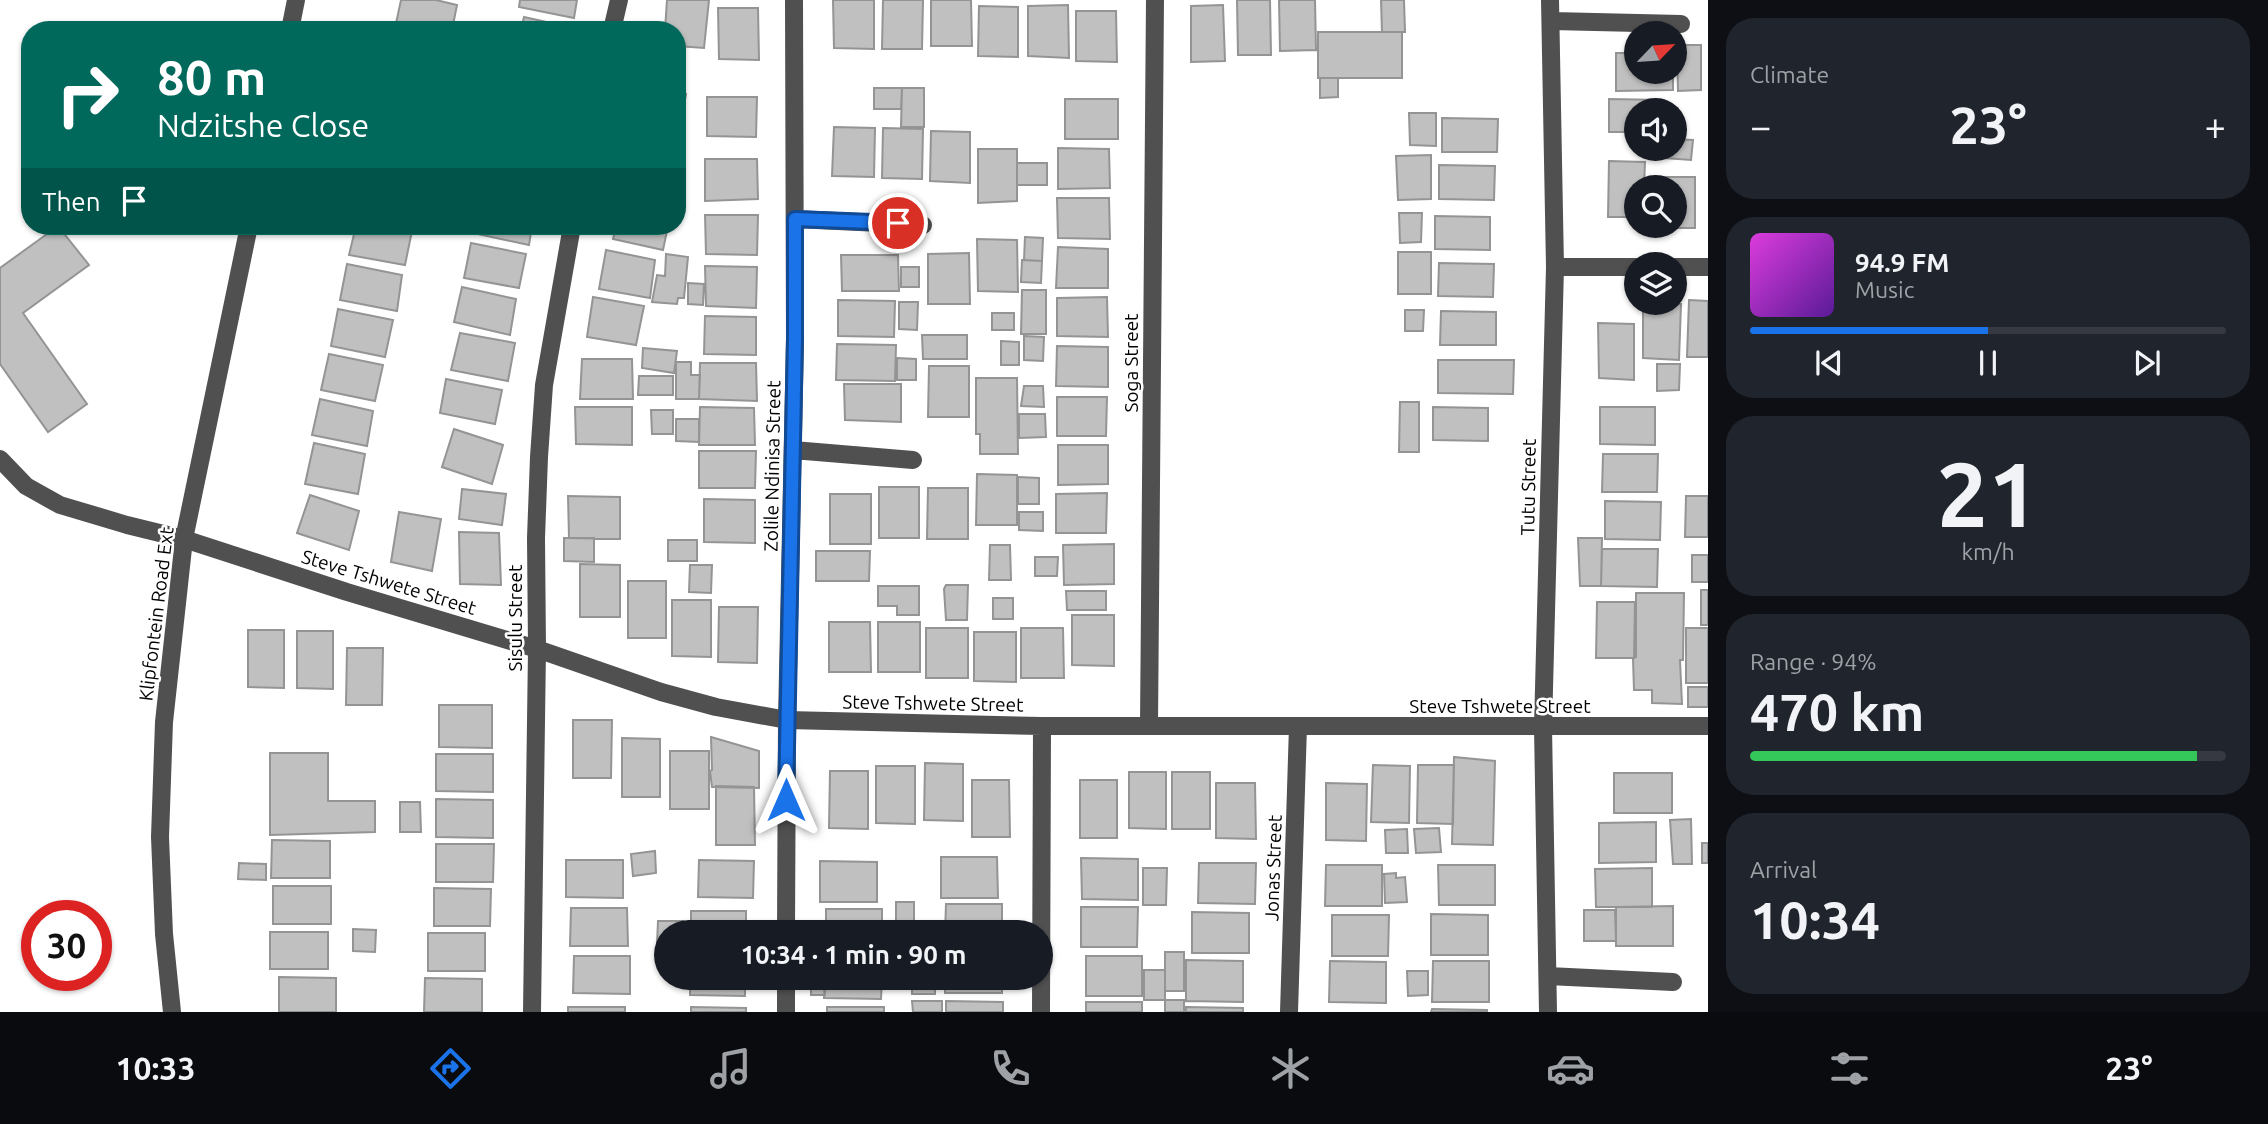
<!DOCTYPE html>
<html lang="en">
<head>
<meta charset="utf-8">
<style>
	:root { --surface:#171b24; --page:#20242c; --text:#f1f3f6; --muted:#9ea1a6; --line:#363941; --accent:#1a73e8 }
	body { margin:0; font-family:Ubuntu,sans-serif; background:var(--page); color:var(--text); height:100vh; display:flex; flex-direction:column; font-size:26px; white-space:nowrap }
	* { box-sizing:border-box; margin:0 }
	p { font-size:23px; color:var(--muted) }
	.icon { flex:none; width:38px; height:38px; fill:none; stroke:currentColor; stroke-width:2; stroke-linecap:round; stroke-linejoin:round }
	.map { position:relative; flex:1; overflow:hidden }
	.drawer { display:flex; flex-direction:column; gap:18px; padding:18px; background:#0d0f14; width:560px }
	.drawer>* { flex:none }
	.top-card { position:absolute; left:21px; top:21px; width:665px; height:214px; border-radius:28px; box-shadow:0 2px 5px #0004; background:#00695c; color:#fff; overflow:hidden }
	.needle { width:46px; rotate:65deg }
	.tools { position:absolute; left:1624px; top:21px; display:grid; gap:14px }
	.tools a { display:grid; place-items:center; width:63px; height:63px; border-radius:50%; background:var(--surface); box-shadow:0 2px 5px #0004; font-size:35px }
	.speed { position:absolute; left:21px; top:900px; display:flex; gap:14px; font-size:35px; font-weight:700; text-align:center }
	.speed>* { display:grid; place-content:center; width:91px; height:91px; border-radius:50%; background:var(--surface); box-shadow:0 2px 5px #0004; line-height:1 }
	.speed .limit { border:10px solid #d22; background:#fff; color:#111 }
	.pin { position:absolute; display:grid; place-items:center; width:60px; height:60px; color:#fff; margin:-30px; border:4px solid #fff; border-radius:50%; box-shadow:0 2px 7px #0007 }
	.me { position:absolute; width:77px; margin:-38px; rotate:0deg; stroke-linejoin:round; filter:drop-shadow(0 0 5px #0008) }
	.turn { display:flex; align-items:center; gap:24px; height:147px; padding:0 21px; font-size:32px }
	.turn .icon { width:91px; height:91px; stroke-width:2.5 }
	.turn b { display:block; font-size:49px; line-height:60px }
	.then { display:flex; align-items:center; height:66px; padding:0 21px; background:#0003; gap:14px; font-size:26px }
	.big { font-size:52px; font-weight:700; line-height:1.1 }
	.drawer .card { flex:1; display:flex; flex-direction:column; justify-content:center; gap:10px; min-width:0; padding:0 24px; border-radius:28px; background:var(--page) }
	.drawer .dial { align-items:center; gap:0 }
	.dial b { font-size:91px; line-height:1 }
	.song { display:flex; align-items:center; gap:21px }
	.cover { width:84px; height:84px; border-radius:10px; background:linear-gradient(135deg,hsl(300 70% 55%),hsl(270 70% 35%)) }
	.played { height:7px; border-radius:4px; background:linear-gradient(90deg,var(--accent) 50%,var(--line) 50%) }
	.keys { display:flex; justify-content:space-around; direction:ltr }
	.heat { display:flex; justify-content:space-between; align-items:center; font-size:38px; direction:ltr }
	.charge { height:10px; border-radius:5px; background:linear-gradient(90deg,#34c759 94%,var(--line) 0) }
	.trip { position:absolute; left:654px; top:920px; width:399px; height:70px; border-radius:35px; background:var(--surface); box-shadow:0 2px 5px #0004; font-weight:700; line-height:70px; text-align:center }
	.tabs { display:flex; height:112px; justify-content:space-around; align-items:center; background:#090b0e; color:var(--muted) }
	.tabs .icon { width:49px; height:49px }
	.tabs .active { color:var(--accent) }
	.tabs b { font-size:32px; color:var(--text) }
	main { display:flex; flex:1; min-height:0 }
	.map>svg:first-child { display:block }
	.building { fill:#c0c0c0; stroke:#949494; stroke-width:2 }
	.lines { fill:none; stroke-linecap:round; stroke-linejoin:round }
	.minor { stroke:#505050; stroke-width:18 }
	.route-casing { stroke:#114b97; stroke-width:18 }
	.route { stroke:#1a73e8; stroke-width:12 }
	.labels { text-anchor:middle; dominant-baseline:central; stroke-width:5; stroke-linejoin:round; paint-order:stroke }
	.street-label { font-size:19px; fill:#000; stroke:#fff }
</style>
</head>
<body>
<main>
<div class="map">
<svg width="1708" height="1012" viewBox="0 0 1708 1012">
	<rect width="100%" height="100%" fill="#fff"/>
	<!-- building -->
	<path class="building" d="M401 0H436L457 5 452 30 395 28Z
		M520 0H577L574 18 519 7Z
		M667 0H709L704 48 677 46V30H665Z
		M833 0H874V49L834 48Z
		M883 0H923L922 49H882Z
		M931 0H971L972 46H931Z
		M1237 0H1270L1271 55H1238Z
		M1279 0H1315L1316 50 1280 51Z
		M1381 0H1404L1405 32H1382Z
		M1068 5 1069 58 1028 56V6Z
		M1223 5 1225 61 1191 62V6Z
		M979 6 1018 7V57L978 56Z
		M718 8H758L759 60 719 59Z
		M1076 11H1116L1117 62 1076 61Z
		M524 17 578 29 521 30Z
		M1318 32H1402V78H1318Z
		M1677 45H1701V90L1678 91Z
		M1616 53H1636V72H1673V90L1616 91Z
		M1320 78H1338V97L1320 98Z
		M874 88H902L901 109H874Z
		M902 88H924V127H901Z
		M677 92 686 94 679 134 677 133Z
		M707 97H757L756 137 707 136Z
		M1065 99H1118V139H1065Z
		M1609 99 1664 100V110H1636V132H1609Z
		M1409 113H1436V146L1410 145Z
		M1442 118 1498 119 1497 152H1442Z
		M834 127 875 128 874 177 832 176Z
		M883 128 923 129 922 179 882 178Z
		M931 131 970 132V183L930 181Z
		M1675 139 1693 140 1691 160 1650 157 1651 149H1675Z
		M1058 148 1109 149 1110 188 1058 189Z
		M978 149H1017V201L978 203Z
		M1431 155V199L1398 200 1396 156Z
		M705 159H757L758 199 705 201Z
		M1609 161 1645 162 1644 187H1636V217H1608Z
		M1017 163H1047V185H1017Z
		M1439 165 1495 166 1494 200 1439 199Z
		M1657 177H1695V228H1657V226H1675V187H1657Z
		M1057 198H1109L1110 239 1058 238Z
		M1399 213H1422L1421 242 1400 243Z
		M705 215H758L757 255 706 254Z
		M1435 216 1490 217V250L1435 249Z
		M58 226 89 265 23 313 87 404 48 432 0 364V268Z
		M356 226H390L412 231 405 265 349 255Z
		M475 226H532L529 245 473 233Z
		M616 226H668L663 250 613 239Z
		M1025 237 1043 238 1042 261 1024 260Z
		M977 239 1017 240 1018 292 978 291Z
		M471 243 526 254 519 288 464 278Z
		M1058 247 1108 249V288H1056Z
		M606 250 655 260 650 298 599 289Z
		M1398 252H1431V294H1398Z
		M969 253 970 304H928V254Z
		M666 254 688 257 684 298H678L677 304 652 302 657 275 665 276Z
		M841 255H898L899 291H842Z
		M1022 260 1042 261 1041 283 1021 282Z
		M1439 263 1494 264 1493 297 1438 296Z
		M347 264 402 275 397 311 340 300Z
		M705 266 757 267 756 308 706 306Z
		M901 267H919V287H901Z
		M688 283 704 284 703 305 688 304Z
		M462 287 516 299 510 335 454 322Z
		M1022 290H1046V334H1021Z
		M593 297 644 306 636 345 587 337Z
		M1107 297 1108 337 1057 336V298Z
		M838 300 895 301 894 337 838 336Z
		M1689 300 1708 301V357H1687Z
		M899 302H918L917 330 899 329Z
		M1643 303 1681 304 1679 360 1643 358Z
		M338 309 393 320 385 357 331 346Z
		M1405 310H1424L1423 331H1405Z
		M1441 311 1496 312V345H1440Z
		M992 313H1014V330H992Z
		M705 316 756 317V355L704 354Z
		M1598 323 1634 324V380L1599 378Z
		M460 333 515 343 508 381 451 370Z
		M922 335H967V359H923Z
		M1024 336 1044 337 1043 361 1024 360Z
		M1001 341 1019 342V365H1001Z
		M837 344 896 345 895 381 836 380Z
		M1057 346 1108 347V387L1056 386Z
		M643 348 677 351 674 373 642 368Z
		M329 354 383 365 375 401 321 390Z
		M897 358 916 359V380H897Z
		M582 359H632L633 399H580Z
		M1438 360H1514L1513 394 1438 393Z
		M676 362H691V375H700L699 399H676Z
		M700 363H756L757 401 699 399Z
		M1657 364H1680L1679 390 1657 391Z
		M929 366H969V417H928Z
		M639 376H673V395H638Z
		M976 378H1017L1018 454H980V434H976Z
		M446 379 502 390 495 424 440 413Z
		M844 384H901V422L845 420Z
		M1024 386H1043L1044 407 1021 406Z
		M1057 397H1107L1106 436H1057Z
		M320 399 373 411 367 446 312 435Z
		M1400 402H1419V452H1399Z
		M575 407H632V445L576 444Z
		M700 407 754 408 755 445H699Z
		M1433 407 1488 408V441L1433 440Z
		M1600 407H1655V445L1600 444Z
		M651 410H673V434H652Z
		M1019 414H1045L1046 437 1019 438Z
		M676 419H699V442L676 441Z
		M454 429 503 445 492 484 442 467Z
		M314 443 365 454 358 494 305 484Z
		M1058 445H1108V484L1058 485Z
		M699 451H756L755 488H699Z
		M1603 454H1658L1657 492H1602Z
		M977 474 1017 475V525H976Z
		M1018 477 1039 478V504H1018Z
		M879 487H919V538H879Z
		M928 488H968V539H927Z
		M462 489 506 494 502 525 459 519Z
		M1107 493 1106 533H1056V494Z
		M830 494H871V544H830Z
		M310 495 359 511 349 550 297 533Z
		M568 496 620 497V539L569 538Z
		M1686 496H1708V537H1685Z
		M704 499 755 500V543L704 542Z
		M1605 501 1661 502 1660 540 1605 539Z
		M399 512 441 519 432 571 391 562Z
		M1019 512H1043V531L1019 530Z
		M459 532 499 533 501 585 460 584Z
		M564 538H594V562L564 561Z
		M1578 538H1602L1601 586H1580Z
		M668 540H697V561H668Z
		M1114 544V584L1064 585 1063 545Z
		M990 545H1010L1011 580H989Z
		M1602 549H1658L1657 587 1601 586Z
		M816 551H870L869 581H816Z
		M1692 555H1708V582H1692Z
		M1035 557H1058L1057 576H1035Z
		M580 564 620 565V617H580Z
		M690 565H712L711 593 689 592Z
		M628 581H666V638H628Z
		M946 585H968L967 620H946L944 589Z
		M878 586H919V615H897V606H878Z
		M1701 590H1708V625H1701Z
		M1066 591H1106V610H1067Z
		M1636 593H1684L1683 660H1680L1682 704 1652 703V690H1634L1633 659 1636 657Z
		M993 598H1013V619H993Z
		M672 600H711V657L672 656Z
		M1597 602H1635L1634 658H1596Z
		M719 607H758L757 663 718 662Z
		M1072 615H1114V666L1072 665Z
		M829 622H870L871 672H829Z
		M878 622H920V672H878Z
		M926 628H968V678H926Z
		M1021 628H1063L1064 678H1021Z
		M1686 628H1708V683H1686Z
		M248 630H284V688L248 687Z
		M297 631H333V689L297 688Z
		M974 632H1016V682L974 681Z
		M347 648H383L382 705H346Z
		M1688 687H1708V707H1688Z
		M439 705H492V748L439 747Z
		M573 720H612L611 778H573Z
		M711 737 759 751V788L712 787 710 771 712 770Z
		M622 738 660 739V797H622Z
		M670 751H709V809H670Z
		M270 753H328V801H375V832L270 835Z
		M436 754H493V792L436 791Z
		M1454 757 1495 761 1493 845 1452 844Z
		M925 763 963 764V821L924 820Z
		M1373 765 1410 766 1409 823 1371 822Z
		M1418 765H1454L1453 824 1417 823Z
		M876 766H915V824L876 823Z
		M830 771H868V829L829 828Z
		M1129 772H1166V829L1129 828Z
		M1172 772H1210V829H1172Z
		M1614 773H1672V813H1614Z
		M972 780H1009L1010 837H972Z
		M1080 780H1117V838H1080Z
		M1216 783H1255L1256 839 1216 838Z
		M1326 783 1367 784 1366 841 1326 840Z
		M716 786 754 787 755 845H716Z
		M436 799 493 800V838L436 837Z
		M400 802H420L421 832H400Z
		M1691 819 1692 864H1673L1670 820Z
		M1656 822V862L1599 863V823Z
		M1439 828 1441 852 1416 853 1414 829Z
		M1407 829 1408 853H1386L1385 830Z
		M272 840 330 841V878H271Z
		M1702 843H1708V863H1702Z
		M436 844H494L493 882H436Z
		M655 851 656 873 633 876 631 854Z
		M941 857H997L998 898H941Z
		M1081 858 1138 859V900L1082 899Z
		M566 860H623V898L566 897Z
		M699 860 754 861 753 898 698 897Z
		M820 861 877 862V902H820Z
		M239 863 266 864V880L238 879Z
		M1199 863H1256L1255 904 1198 903Z
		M1326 865H1382V906H1325Z
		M1438 865H1495V905H1439Z
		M1143 868H1167L1166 905H1143Z
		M1652 868V907H1596L1595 869Z
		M1396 873V878L1405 877 1407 902 1385 903 1384 874Z
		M273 886H331V924H273Z
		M434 888 491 889 490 926H434Z
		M896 902H914V933H889V930H896Z
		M946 904H1002V933H945Z
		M1673 906V946H1616V907Z
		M1081 907H1138L1137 947H1081Z
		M571 908H627L628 946H570Z
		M826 909H882V933H826Z
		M1584 910H1615L1616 941H1584Z
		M691 911H746V933H691Z
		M1192 912 1249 913V953H1192Z
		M1431 914 1488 915V955H1431Z
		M1332 915H1389L1388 956H1332Z
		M658 921H683V933H667V944H657Z
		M918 924H937V933H918Z
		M353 929 376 930 375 952 353 951Z
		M270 932H328V969H270Z
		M428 933H485V971H428Z
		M1165 952H1184V991H1165Z
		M574 956H630V994L573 993Z
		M1086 956H1142V996H1086Z
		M1186 960 1243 961V1002L1186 1001Z
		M1330 961 1386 962V1003L1329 1002Z
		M1433 961H1489V1002H1432Z
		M1144 970H1165V1000H1144Z
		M1407 971H1428V995L1408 996Z
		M279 977 336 978V1012H279Z
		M425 978 482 979V1012H424Z
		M690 978H745V996L690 995Z
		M811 978H825V995H811Z
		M825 978H882L881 999 824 998Z
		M912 978H935V994H912Z
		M945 978H1002V993H945Z
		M1165 1000H1184V1012H1165Z
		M912 1001H942V1012H913Z
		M946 1001 1003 1002V1012H946Z
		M1086 1002H1142V1012H1086Z
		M568 1007H625V1012H568Z
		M691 1007 746 1008V1012H691Z
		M827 1007H884V1012H827Z
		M1186 1007 1243 1008V1012H1186Z
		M1432 1009 1487 1010V1012H1431Z"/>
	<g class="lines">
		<!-- minor -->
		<path class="minor" d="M1552 21 1681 24
			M290 30 296 0
			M612 30 619 0
			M795 219 923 225
			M1555 267H1636
			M1675 267H1708
			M793 450 913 460
			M0 459 26 486 60 505 127 525 184 539 347 592 537 649 661 692 716 707 787 720 1042 726H1708
			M1149 726 1155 0
			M786 933 787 720 795 339 794 0
			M1548 976 1673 982
			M172 1012 164 934 160 837 164 722 184 539 249 226
			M532 1012 537 649 536 538 539 457 544 385 572 226
			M786 1012V978
			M1041 1012 1042 726
			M1289 1012 1298 726
			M1548 1012 1543 727 1555 267 1550 0"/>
	</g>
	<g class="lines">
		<defs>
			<path id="route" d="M786 800 795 338V219L898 223"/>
		</defs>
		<!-- route casing -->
		<use href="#route" class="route-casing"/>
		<!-- route -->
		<use href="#route" class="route"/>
	</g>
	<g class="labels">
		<!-- street labels -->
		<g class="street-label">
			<text transform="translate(1131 363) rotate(-90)">Soga Street</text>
			<text transform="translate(772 466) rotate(-89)">Zolile Ndinisa Street</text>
			<text transform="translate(1528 487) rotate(-89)">Tutu Street</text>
			<text transform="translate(389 582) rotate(17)">Steve Tshwete Street</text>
			<text transform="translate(156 614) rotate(-83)">Klipfontein Road Ext</text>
			<text transform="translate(515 618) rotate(-90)">Sisulu Street</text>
			<text transform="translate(933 703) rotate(1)">Steve Tshwete Street</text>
			<text x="1500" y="706">Steve Tshwete Street</text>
			<text transform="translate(1273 868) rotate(-88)">Jonas Street</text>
		</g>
	</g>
</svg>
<div class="tools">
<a><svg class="needle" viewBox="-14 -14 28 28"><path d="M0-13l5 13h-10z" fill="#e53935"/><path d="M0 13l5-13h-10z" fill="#9ea1a6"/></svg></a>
<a><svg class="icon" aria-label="sound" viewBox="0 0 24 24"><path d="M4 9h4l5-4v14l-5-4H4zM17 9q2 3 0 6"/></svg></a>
<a><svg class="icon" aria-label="search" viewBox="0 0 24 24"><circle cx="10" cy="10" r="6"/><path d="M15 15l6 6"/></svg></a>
<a><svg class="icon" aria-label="layers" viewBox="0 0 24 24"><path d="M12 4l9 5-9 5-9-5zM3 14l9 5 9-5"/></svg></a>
</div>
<div class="speed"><div class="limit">30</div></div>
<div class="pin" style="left:898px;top:223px;background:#d93025"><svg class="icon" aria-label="arrive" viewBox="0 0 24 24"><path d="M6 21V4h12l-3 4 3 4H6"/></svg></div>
<svg class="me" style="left:786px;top:800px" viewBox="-20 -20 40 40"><path d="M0-17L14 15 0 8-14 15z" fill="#1a73e8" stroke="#fff" stroke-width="4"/></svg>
<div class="trip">10:34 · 1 min · 90 m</div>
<div class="top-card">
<div class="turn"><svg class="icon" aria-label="right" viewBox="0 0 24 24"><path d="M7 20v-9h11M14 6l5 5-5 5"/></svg><div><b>80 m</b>Ndzitshe Close</div></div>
<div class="then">Then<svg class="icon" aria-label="arrive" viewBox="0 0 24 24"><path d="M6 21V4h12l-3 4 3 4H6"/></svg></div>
</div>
</div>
<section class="drawer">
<div class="card"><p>Climate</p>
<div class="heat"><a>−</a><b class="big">23°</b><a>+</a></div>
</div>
<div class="card">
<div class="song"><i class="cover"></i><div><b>94.9 FM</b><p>Music</p></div></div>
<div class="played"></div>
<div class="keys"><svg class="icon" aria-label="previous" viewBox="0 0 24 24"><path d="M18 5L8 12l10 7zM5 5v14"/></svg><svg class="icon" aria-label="pause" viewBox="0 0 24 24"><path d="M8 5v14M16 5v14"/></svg><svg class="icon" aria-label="next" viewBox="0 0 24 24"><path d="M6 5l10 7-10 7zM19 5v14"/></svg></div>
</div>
<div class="card dial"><b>21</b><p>km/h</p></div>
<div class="card"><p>Range · 94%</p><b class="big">470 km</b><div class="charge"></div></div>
<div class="card"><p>Arrival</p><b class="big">10:34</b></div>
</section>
</main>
<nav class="tabs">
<b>10:33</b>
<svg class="icon active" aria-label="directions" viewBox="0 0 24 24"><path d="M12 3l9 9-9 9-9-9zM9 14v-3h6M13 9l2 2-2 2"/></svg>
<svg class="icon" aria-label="music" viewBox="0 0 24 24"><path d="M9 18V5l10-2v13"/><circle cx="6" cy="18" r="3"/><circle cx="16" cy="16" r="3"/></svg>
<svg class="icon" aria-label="phone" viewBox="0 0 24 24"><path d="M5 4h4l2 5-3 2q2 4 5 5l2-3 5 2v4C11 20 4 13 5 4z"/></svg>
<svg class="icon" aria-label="climate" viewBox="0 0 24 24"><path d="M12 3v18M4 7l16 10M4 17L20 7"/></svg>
<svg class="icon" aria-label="car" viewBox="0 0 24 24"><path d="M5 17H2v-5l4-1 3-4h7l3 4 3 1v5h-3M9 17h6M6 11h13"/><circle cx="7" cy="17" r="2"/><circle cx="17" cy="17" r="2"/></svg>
<svg class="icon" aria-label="filters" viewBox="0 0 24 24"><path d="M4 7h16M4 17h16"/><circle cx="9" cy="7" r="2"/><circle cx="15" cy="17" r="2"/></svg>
<b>23°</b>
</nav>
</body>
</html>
